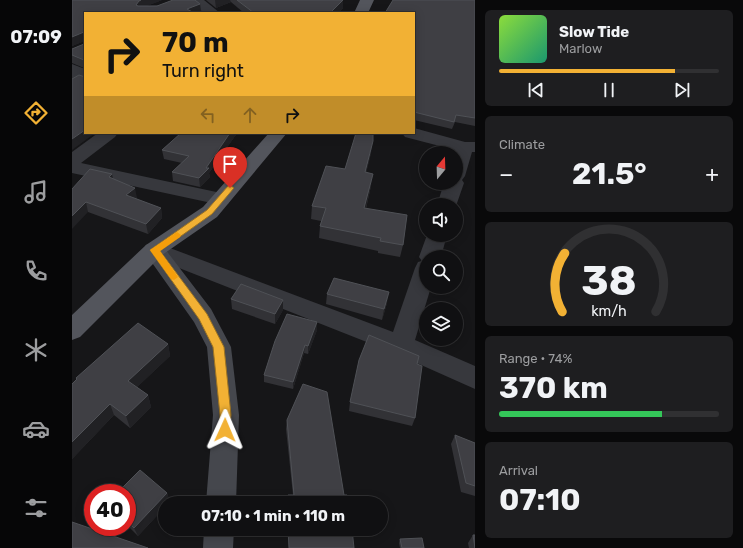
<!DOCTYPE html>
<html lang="en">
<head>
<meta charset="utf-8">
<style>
	:root { --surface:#101012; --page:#1e1e20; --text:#f1f3f6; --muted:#9c9d9f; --line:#303032; --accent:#f2b134 }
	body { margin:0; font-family:Rubik,sans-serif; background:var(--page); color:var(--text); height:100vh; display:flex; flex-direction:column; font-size:15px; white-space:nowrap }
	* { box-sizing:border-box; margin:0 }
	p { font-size:13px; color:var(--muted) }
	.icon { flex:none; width:22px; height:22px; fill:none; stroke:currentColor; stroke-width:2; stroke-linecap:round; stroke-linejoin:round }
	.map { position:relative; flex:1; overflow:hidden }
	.panel { display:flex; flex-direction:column; gap:10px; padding:10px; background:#09090a; width:268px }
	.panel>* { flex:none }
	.banner { position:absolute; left:12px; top:12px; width:331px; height:122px; border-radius:0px; box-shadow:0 2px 10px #0003,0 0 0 1px var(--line); background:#f2b134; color:#111; overflow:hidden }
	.needle { width:26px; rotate:19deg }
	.buttons { position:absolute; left:347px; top:146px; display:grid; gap:8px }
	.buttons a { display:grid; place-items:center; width:44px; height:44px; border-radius:50%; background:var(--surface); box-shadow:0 2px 10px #0003,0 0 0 1px var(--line); font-size:20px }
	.speed { position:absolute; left:12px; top:484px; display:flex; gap:8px; font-size:20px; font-weight:700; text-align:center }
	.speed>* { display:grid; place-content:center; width:52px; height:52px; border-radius:50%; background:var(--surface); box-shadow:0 2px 10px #0003,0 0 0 1px var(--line); line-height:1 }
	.speed .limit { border:6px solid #d22; background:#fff; color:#111 }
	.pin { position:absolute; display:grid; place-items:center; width:34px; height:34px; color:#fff; margin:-41px -17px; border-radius:50% 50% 50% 0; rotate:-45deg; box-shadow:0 0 4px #0007 }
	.pin .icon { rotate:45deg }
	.me { position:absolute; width:44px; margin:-22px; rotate:1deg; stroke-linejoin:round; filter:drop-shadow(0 0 3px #0008) }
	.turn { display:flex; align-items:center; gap:14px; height:84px; padding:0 12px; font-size:18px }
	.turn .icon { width:52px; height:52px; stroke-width:2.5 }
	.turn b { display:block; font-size:28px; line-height:34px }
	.lanes { display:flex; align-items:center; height:38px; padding:0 12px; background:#0003; justify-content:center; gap:20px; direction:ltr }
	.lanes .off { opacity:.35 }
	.big { font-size:30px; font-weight:700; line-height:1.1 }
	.panel .widget { flex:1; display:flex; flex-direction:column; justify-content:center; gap:6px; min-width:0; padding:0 14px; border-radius:6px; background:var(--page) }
	.panel .dial { align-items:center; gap:0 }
	.dial svg { height:104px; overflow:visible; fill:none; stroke:var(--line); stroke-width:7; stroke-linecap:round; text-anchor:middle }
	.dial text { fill:var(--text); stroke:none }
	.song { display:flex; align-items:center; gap:12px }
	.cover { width:48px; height:48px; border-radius:6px; background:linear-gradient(135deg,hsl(90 70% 55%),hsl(160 70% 35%)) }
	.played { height:4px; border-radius:2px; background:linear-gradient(90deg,var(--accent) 80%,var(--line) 80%) }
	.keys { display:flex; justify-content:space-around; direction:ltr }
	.heat { display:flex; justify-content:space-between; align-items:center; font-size:22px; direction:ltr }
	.charge { height:6px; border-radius:3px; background:linear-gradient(90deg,#34c759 74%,var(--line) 0) }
	.trip { position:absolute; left:86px; top:496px; width:230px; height:40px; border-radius:20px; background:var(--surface); box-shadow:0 2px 10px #0003,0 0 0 1px var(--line); font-weight:700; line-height:40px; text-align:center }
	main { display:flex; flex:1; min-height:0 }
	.tab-bar { display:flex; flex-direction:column; width:72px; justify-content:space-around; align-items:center; background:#060607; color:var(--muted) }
	.tab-bar .icon { width:28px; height:28px }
	.tab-bar .on { color:var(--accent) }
	.tab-bar b { font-size:18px; color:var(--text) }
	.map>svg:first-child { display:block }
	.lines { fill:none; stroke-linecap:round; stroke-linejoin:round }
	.street { fill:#37383d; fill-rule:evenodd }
	.secondary { fill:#45474d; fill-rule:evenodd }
	.primary { fill:#53555c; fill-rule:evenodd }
	.wall { fill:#323236 }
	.shaded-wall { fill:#212124 }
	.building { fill:#3f3f44; stroke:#4f5156 }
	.route { fill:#f2b134; stroke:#9d7322 }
	.slow { fill:#f59e0b }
</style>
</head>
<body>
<main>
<nav class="tab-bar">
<b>07:09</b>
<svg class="icon on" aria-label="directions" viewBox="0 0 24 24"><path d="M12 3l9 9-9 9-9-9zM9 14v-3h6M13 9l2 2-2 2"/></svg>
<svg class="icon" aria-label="music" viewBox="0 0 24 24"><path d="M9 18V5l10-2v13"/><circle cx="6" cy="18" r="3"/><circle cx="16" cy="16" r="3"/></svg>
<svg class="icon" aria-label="phone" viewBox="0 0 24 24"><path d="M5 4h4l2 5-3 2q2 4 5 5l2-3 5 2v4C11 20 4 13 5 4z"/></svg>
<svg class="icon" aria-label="climate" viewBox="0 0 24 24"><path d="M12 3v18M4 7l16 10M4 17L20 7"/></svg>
<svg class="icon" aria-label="car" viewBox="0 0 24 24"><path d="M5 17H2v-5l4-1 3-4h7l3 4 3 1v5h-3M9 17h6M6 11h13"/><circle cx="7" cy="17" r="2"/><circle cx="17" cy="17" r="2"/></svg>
<svg class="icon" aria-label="filters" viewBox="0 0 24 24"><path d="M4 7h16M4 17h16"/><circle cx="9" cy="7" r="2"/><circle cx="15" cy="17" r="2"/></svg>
</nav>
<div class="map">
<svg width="403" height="548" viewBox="0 0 403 548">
	<rect width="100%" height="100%" fill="#161618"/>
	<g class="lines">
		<!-- street -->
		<path class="street" d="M116 0H132L148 13H132Z
			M0 64 13 69V79L6 85 0 87Z
			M342 128 393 142H403V152H400L393 176 390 180 392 183 384 206V205H365L372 183H384L383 150 333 137 330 133H342Z
			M26 133H46L43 137 9 163 149 193 156 194 159 199 156 204 149 205 0 173V152Z
			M355 235H375L369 257H354V287H359L343 340 403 366V389L320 352 74 255 71 250 74 245 82 242 90 245 321 332 343 268 346 262 350 261 347 257Z"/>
		<!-- secondary -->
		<path class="secondary" d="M82 242 90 245 139 309 159 347 167 415 164 503H134L141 415 135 347 122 322 71 250 74 245Z
			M132 529H162L161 548H131Z"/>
		<!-- primary -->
		<path class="primary" d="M288 0H302L296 13H282Z
			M197 133H215L145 217 90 255 8 337 0 340V315L74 245 131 207Z"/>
	</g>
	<!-- wall -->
	<path class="wall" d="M0 0H90L74 6 128 4 129 12 13 13V70L12 68 0 63V49L12 44V41L0 46Z
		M134 0H271V8L266 13H172L159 2 144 8Z
		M403 0V126L383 122 380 129 342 120V13Z
		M109 133H166L163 136 137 173 138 177 128 187 101 181 100 172 110 163 92 159 90 150Z
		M299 153 294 173 299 186 294 209 331 245 328 257 306 253V251L247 238 248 226 249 221 239 219 240 206 273 169Z
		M41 179 65 198 64 199 89 208 90 218 76 234 16 212 0 189Z
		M255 294 315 303 310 320 254 304Z
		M159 299 211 300V310L203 324 160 309Z
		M245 330 236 354 232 353 221 389 192 382V375Z
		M96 344 98 356 65 387 76 395 79 407 58 428 42 415 0 459V384L4 380V378Z
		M345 364 343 418 340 426 277 411 278 402Z
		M215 420 272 495 275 503H215L216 495H221L214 429Z
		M383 435 403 443V496L389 492 379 444Z
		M55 493H95L98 502 97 503H93V507L66 536 55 525Z
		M401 535 403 548H397L396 543Z
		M328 539 352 548H328L327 543Z"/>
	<!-- shaded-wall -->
	<path class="shaded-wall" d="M69 0H90L68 9 64 5 67 1Z
		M143 0H158L159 2 144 8Z
		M271 0V8L266 13H258Z
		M128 4 129 12 127 13H115V9Z
		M12 32 13 41 0 46V37Z
		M13 130V133H23L0 150V139Z
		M158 133H166L163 136 137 173 138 177 128 187 127 178Z
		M301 141 299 153 291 185 293 172Z
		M40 174 42 184 37 177Z
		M301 174 299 186 291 221 292 208Z
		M63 188 65 198 56 205 54 195Z
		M14 202 16 212 0 229V216Z
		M89 208 90 218 76 234 74 224Z
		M317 292 315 303 310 320 312 309Z
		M211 300V310L203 324V314Z
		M245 322V330L236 354V346Z
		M96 344 98 356 60 392 56 381Z
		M233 345 232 353 221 389V382Z
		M76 395 79 407 58 428 54 416Z
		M38 404 42 415 0 459V442Z
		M95 493 98 502 97 503H93V507L66 536 62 528Z"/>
	<!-- building -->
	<path class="building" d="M0 0H69L67 1 64 5 66 6H85L101 0H123L128 4 115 9 122 13H13V67H12V60L0 55V49L12 44V32L0 37Z
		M165 0H271L258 13H182Z
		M321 0H403V118L384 115 382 122 342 112V13H313Z
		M7 75 13 77V130L0 139V79Z
		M109 133H158L134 168H137L127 178 100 172 117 156 90 150Z
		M284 133H301V141L293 172 301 174 292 208 335 215 331 245 308 241 309 238 248 226 254 208 240 206 254 166 273 169Z
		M18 169 40 174 37 177 63 188 54 195 89 208 74 224 14 202 0 216V189Z
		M262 278 317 292 312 309 255 294Z
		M169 284 211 300 203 314 159 299Z
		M215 314 245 322 236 346 233 345 221 382 192 375 203 341Z
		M66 323 96 344 56 381 76 395 54 416 38 404 0 442V384L5 379 4 378Z
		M297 335 347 356 345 364 350 366 343 418 278 402 287 360Z
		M231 384 255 392 272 495H275V503H216V495H222L215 420Z
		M383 435 403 443V486L394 483Z
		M68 470 95 493 62 528 55 521V493H45Z
		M0 522 76 548H0Z
		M216 529H280L282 548H217Z
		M401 535H403V548Z
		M350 538 352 548H330L328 539Z"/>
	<!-- route -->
	<path class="route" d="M158 185 162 188 140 214 88 251 135 314 152 347 159 415 157 433 153 435 149 433 148 430V415L141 347 127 319 78 250 135 210 156 186Z"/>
	<!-- slow -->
	<path class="slow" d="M105 232 109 235 108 237 88 251 106 277 102 280 99 279 78 250Z"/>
</svg>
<div class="buttons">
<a><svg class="needle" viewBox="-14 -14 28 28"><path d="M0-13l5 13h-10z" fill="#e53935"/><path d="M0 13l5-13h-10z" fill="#9c9d9f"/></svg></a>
<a><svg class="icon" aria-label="sound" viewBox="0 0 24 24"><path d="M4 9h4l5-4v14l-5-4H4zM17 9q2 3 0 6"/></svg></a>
<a><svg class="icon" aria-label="search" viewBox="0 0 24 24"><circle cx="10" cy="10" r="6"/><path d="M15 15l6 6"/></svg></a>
<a><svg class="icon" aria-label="layers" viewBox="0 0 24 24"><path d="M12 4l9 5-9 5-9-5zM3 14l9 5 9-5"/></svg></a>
</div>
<div class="speed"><div class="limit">40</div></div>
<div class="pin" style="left:158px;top:188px;background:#d93025"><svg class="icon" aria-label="arrive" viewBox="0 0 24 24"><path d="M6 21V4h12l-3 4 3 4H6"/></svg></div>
<svg class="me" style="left:153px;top:430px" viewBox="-20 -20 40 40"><path d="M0-17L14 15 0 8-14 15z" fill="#f2b134" stroke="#fff" stroke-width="4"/></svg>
<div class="trip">07:10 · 1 min · 110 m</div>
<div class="banner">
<div class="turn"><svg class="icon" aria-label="right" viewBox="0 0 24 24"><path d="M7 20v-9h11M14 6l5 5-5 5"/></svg><div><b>70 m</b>Turn right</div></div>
<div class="lanes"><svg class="icon off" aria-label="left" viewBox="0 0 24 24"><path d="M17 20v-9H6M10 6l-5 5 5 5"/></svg><svg class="icon off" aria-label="ahead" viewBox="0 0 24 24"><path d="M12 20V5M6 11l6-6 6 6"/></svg><svg class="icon" aria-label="right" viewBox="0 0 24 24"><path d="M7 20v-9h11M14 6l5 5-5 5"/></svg></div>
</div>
</div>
<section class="panel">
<div class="widget">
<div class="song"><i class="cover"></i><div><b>Slow Tide</b><p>Marlow</p></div></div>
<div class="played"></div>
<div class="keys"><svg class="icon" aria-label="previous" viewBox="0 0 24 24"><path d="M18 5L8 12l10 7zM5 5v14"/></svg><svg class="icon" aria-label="pause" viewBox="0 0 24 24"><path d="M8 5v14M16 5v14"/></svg><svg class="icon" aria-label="next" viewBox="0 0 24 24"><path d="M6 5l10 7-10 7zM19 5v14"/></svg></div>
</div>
<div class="widget"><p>Climate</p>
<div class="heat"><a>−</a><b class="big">21.5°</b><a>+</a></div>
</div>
<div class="widget dial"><svg viewBox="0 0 100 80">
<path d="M14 69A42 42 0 1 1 86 69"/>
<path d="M14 69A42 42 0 0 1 16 24" stroke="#f2b134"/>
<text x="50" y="56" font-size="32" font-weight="700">38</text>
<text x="50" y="72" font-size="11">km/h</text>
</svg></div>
<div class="widget"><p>Range · 74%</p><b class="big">370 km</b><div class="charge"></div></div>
<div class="widget"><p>Arrival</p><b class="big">07:10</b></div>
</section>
</main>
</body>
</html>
